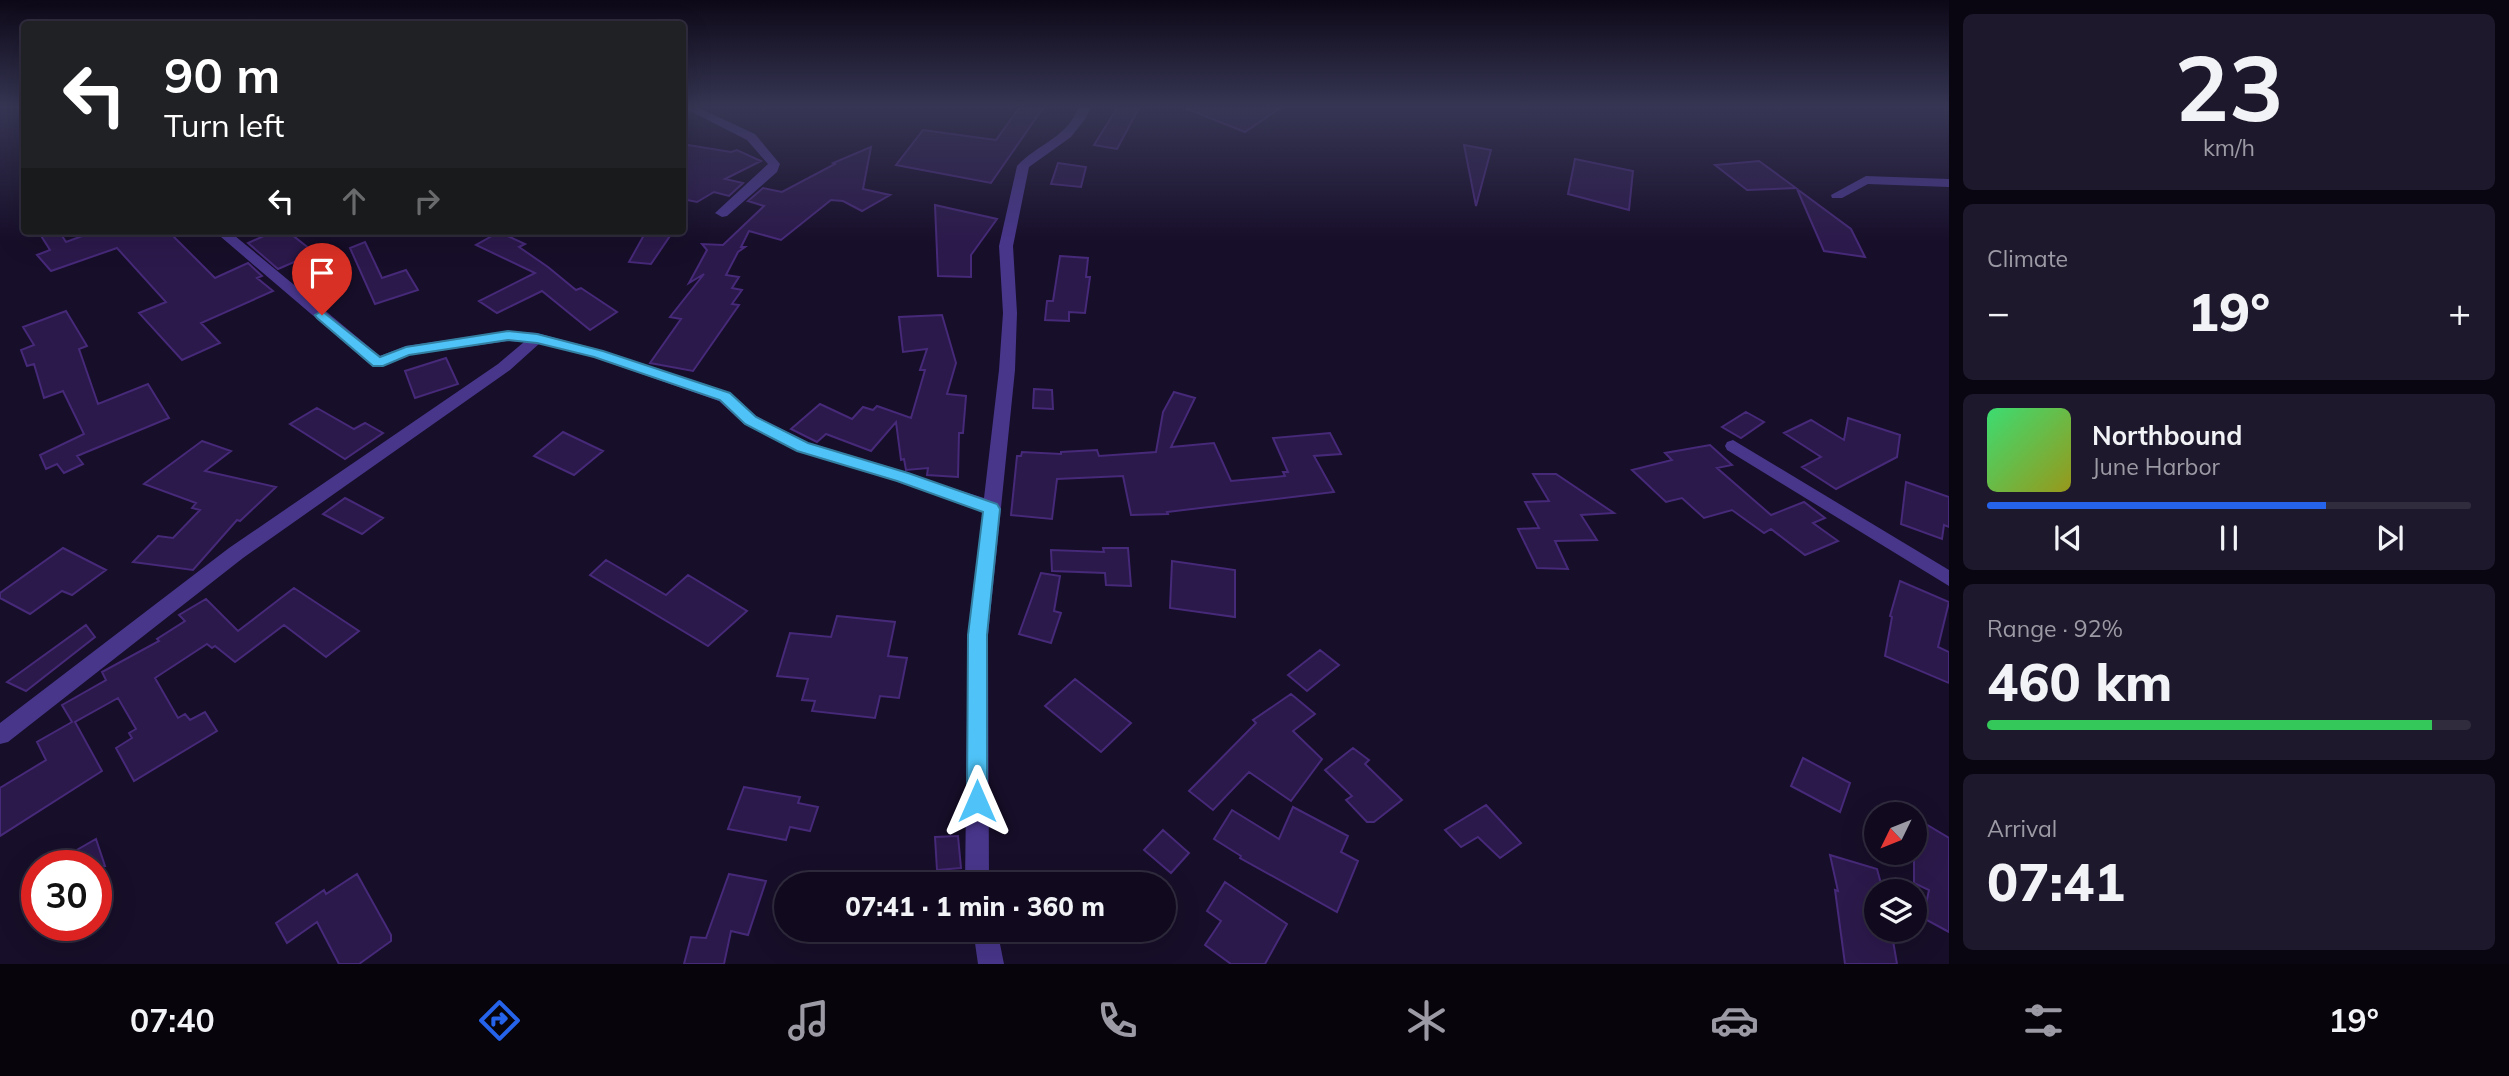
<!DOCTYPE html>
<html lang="en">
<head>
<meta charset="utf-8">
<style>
	:root { --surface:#110a1f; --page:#1e182c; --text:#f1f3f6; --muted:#9c9aa4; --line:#302b3d; --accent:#2563eb }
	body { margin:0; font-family:Mulish,sans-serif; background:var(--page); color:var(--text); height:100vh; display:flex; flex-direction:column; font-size:26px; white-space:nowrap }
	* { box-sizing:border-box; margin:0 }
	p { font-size:23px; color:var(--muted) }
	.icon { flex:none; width:38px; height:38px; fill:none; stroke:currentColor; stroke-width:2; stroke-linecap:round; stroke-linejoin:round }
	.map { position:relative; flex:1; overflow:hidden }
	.drawer { display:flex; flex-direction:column; gap:14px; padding:14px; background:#090611; width:560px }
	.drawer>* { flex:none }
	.hud { position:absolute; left:21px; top:21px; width:665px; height:214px; border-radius:7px; box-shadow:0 7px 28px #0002,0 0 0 2px var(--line); background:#202124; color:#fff; overflow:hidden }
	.needle { width:46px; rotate:227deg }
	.fabs { position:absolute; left:1864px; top:802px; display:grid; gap:14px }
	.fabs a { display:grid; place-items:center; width:63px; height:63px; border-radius:50%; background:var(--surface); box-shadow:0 7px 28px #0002,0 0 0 2px var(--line); font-size:35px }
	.speed { position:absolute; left:21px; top:850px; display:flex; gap:14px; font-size:35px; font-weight:700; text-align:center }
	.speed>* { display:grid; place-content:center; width:91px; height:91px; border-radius:50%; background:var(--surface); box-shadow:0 7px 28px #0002,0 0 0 2px var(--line); line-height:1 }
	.speed .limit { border:10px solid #d22; background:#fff; color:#111 }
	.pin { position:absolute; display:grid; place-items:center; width:60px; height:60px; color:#fff; margin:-72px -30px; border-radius:50% 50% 50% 0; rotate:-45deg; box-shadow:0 0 7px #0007 }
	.pin .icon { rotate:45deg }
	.me { position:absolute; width:77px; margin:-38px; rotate:0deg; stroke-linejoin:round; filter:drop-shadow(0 0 5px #0008) }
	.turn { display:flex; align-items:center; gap:24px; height:147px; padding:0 28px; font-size:32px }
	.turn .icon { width:91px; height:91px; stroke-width:2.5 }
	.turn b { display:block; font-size:49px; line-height:60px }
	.lanes { display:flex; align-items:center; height:66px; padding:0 28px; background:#0003; justify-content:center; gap:35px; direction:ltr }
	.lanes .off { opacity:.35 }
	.big { font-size:52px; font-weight:800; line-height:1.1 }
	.drawer .card { flex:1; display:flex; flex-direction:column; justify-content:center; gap:10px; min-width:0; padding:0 24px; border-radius:10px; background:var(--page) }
	.drawer .dial { align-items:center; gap:0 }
	.dial b { font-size:91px; line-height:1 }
	.song { display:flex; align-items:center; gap:21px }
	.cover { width:84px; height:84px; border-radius:10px; background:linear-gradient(135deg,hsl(140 70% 55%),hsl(60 70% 35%)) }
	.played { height:7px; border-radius:4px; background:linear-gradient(90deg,var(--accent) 70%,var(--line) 70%) }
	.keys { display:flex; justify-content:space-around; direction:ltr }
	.heat { display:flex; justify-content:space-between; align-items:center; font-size:38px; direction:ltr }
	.charge { height:10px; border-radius:5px; background:linear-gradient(90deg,#34c759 92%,var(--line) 0) }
	.trip { position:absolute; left:774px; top:872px; width:402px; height:70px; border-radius:35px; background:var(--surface); box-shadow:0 7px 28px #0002,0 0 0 2px var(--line); font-weight:800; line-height:70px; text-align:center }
	.tabs { display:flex; height:112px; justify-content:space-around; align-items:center; background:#07040c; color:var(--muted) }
	.tabs .icon { width:49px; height:49px }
	.tabs .selected { color:var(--accent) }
	.tabs b { font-size:32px; color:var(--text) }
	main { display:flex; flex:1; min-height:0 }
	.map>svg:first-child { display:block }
	.building { fill:#2b194b; stroke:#462978; stroke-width:2 }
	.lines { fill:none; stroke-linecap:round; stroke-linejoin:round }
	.minor { fill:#48368b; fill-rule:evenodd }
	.route { fill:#4fc3f7; stroke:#337fa1; stroke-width:2 }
</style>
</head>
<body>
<main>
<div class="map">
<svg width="1949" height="964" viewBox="0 0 1949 964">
	<rect width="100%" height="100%" fill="#170e29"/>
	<!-- building -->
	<path class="building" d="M1019 108H1043L991 183 896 165 923 130 996 140Z
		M1117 108H1139L1117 149 1094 145Z
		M1185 108H1280L1245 132Z
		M682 144 731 152 737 150 761 161 725 179 743 183 729 196 714 192 697 202 682 199Z
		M1464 145 1491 150 1476 206Z
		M871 147 863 189 890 195 862 211 843 201 831 200 781 240 749 231 741 247H745L738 252 726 275 739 277 732 288 742 290 732 304 739 305 693 371 650 363 681 319 670 317 704 274 689 283 707 250 702 244 723 245 764 206 748 201 763 188 782 192 835 164 833 163Z
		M1575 159 1633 171 1629 210 1568 194Z
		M1759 161 1796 188 1747 190 1715 165Z
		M1058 163 1086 167 1081 187 1051 184Z
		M1797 189 1851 229 1865 257 1824 251Z
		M935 205 997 219 971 255V277L938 276Z
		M38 231H59L66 242 96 231H168L215 278 248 263 262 276 257 278 273 291 201 323 220 343 182 360 139 313 166 302 117 248 51 271 37 255 50 250Z
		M275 231H287L315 253 278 269 248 243Z
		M499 232 525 244 519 247 548 267 576 290 581 288 617 312 590 330 542 291 497 313 479 301 535 273 476 245Z
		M644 235 670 236 651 264 629 262Z
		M365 242 382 278 406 270 418 290 375 304 350 248Z
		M1060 256 1088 258 1086 277H1090L1085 313 1069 312V321L1045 320 1047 301H1053Z
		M66 311 87 346 79 349 98 404 148 384 169 418 77 456 83 464 64 473 57 464 46 469 40 455 84 434 63 391 44 398 34 364 27 366 21 350 34 345 23 327Z
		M942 315 956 363 947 394 966 396 963 433H959L958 477 927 475 928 468 906 470 904 459 901 460 896 422 871 451 826 434 817 442 791 429 820 404 852 419 863 407 873 410 877 406 911 418 925 370H920L927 349 903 352 899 317Z
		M446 358 458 384 415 398 405 371Z
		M1034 389 1052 390 1053 409 1033 408Z
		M1174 392 1195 398 1171 447 1214 443 1231 481 1285 476 1283 472H1288L1273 438 1330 433 1341 454 1314 456 1334 492 1167 512 1168 514 1131 515 1123 476 1057 479 1052 519 1011 515 1017 456H1021L1022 452 1061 454V452L1097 450 1099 456 1156 452 1163 412Z
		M317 408 354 429 365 423 383 433 345 459 290 424Z
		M1746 412 1764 422 1741 438 1722 427Z
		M1848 418 1900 435 1897 457 1836 489 1802 467 1821 457 1784 433 1811 420 1844 440Z
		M563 432 603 451 574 475 534 456Z
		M202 441 231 451 205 471 276 487 240 521 237 520 193 570 133 562 158 536 173 538 200 510 192 508 196 503 144 484Z
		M1710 445 1732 465 1717 468 1771 515 1804 502 1825 518 1813 523 1838 541 1805 555 1771 529 1764 533 1732 510 1704 518 1682 498 1666 502 1632 470 1672 460 1665 453Z
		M1533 474H1556L1614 513 1581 515 1597 540 1555 541 1568 569 1537 568 1518 529 1539 528 1525 502 1549 501Z
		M1906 482 1949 497V527L1944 525 1942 539 1901 524Z
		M345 498 383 518 362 534 323 514Z
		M63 548 106 570 72 595 62 591 30 614 0 598V593Z
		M1103 548H1128L1131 586 1106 585 1105 573 1052 571 1051 550 1104 552Z
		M606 560 666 595 688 575 747 611 708 646 590 575Z
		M1172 561 1235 570V617L1170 608Z
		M1041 573 1060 576 1054 611 1061 613 1051 643 1019 634Z
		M1900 581 1949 602 1938 647 1949 652V683L1885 656 1892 617 1890 616Z
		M294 588 359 631 326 657 284 625 235 662 215 646 212 648 207 644 155 678 178 718 185 714 190 720 205 712 217 731 134 781 116 748 132 738 129 733 136 729 118 698 75 722 102 771 0 836V788L46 760 37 742 72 722 62 705 106 680 102 672 159 641 157 639 185 621 179 615 206 599 238 631Z
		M837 616 895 622 888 656 907 658 899 698 880 696 875 718 812 711 815 701 802 700 808 679 777 676 790 633 831 637Z
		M86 625 95 637 26 691 7 682Z
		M1320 650 1339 665 1307 691 1288 675Z
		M1075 679 1131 723 1101 752 1045 706Z
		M1291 694 1315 714 1293 731 1322 759 1291 801 1249 772 1213 810 1189 791 1256 723 1253 720Z
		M1353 748 1369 760 1365 764 1402 800 1374 822H1367L1346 800 1352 796 1325 770Z
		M1803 758 1850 783 1840 812 1791 786Z
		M744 787 800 797 798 803 818 807 810 831 790 827 786 840 728 829Z
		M1486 805 1521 843 1500 858 1478 837 1461 847 1445 830Z
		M1293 807 1348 836 1341 852 1358 861 1337 912 1240 858 1241 856 1214 839 1232 810 1279 839Z
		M1914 817 1949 838V932L1923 918 1929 890 1914 883Z
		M1163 830 1189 853 1171 873 1144 850Z
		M958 836 961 868 937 870 935 837Z
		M96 839 105 866H49Z
		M1830 855 1877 869 1883 891H1876V929H1891L1897 964H1845L1835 890 1838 891Z
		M357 874 391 935V941L359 964H339L317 922 287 943 276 923 324 890 326 894Z
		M729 874 766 881 748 935 731 931 724 964H684L691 937 706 938Z
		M1225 882 1287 924 1265 964H1231L1205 945 1221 921 1207 911Z"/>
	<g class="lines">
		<!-- minor -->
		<path class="minor" d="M684 108H699L755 134 780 164 777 172 727 216 722 217 715 213 768 164 747 140Z
			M1078 108H1090L1086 118 1071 137 1029 167 1013 246 1017 313 1015 370 988 635 989 884H965L968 635 983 511 897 481 797 451 744 424 719 401 593 357 540 343 510 370 243 558 8 742 0 744V723L229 548 498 364 524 342 508 341 409 355 384 366H372L214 231H229L380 356 406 346 508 331 537 333 603 351 731 393 756 416 809 443 984 498 999 370 1003 313 999 246 1017 166C1037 144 1067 138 1078 108Z
			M1866 176 1949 179V187L1868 184 1842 198H1832L1831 195Z
			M1733 440 1949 570V586L1727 450 1725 446 1727 442Z
			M973 929H997L1004 964H978Z"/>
	</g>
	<!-- sky -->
	<linearGradient id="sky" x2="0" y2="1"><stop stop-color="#0d0817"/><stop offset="0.44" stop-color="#363654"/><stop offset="1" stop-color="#363654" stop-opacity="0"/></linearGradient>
	<rect width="1949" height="243" fill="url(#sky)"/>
	<!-- route -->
	<path class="route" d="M322 311 380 357 406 347 508 331 537 334 603 351 730 393 756 417 808 443 908 473 997 504 1000 509 987 635V801L984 808 977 810 970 808 967 801 968 635 983 512 897 481 797 451 745 424 720 400 594 357 537 343 508 340 409 355 383 366H373L317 318 315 315Z"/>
</svg>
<div class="fabs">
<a><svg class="needle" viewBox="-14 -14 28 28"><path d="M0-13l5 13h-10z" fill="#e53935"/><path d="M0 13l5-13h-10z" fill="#9c9aa4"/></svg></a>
<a><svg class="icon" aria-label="layers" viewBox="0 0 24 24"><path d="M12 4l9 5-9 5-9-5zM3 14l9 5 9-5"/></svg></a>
</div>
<div class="speed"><div class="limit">30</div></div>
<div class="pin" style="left:322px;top:315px;background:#d93025"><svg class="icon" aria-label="arrive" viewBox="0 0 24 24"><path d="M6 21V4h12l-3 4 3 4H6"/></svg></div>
<svg class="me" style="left:977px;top:801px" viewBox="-20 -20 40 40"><path d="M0-17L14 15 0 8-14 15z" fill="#4fc3f7" stroke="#fff" stroke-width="4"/></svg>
<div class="trip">07:41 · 1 min · 360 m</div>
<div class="hud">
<div class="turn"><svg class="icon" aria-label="left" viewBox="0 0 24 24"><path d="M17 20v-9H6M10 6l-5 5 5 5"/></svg><div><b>90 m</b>Turn left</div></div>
<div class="lanes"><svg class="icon" aria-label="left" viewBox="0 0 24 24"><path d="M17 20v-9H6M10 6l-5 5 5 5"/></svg><svg class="icon off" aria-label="ahead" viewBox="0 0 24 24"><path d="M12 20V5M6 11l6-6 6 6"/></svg><svg class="icon off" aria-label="right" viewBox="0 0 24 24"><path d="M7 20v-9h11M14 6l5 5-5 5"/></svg></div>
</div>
</div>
<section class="drawer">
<div class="card dial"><b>23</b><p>km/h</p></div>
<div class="card"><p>Climate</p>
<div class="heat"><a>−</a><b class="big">19°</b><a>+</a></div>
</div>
<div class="card">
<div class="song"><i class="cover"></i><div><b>Northbound</b><p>June Harbor</p></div></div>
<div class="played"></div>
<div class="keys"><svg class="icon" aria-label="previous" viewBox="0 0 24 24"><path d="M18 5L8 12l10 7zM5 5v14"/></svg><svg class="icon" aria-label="pause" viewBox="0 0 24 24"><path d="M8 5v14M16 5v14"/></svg><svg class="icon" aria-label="next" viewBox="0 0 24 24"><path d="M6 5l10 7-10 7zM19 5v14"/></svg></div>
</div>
<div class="card"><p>Range · 92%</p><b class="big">460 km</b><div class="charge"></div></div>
<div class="card"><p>Arrival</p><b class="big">07:41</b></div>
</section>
</main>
<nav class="tabs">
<b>07:40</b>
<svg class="icon selected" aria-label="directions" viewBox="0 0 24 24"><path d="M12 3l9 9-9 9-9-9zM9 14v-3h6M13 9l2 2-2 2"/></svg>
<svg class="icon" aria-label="music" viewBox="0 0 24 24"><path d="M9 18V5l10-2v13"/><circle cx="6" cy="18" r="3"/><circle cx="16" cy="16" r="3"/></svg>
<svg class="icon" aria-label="phone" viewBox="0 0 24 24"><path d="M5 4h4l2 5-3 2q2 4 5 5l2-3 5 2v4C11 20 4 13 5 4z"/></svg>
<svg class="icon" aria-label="climate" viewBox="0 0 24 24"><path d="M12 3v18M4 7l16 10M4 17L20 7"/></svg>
<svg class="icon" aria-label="car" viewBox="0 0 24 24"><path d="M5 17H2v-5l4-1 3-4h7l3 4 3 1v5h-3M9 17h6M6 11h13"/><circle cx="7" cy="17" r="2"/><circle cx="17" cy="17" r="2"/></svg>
<svg class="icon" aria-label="filters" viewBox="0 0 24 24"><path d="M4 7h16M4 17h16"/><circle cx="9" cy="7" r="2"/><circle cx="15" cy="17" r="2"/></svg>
<b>19°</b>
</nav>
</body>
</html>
